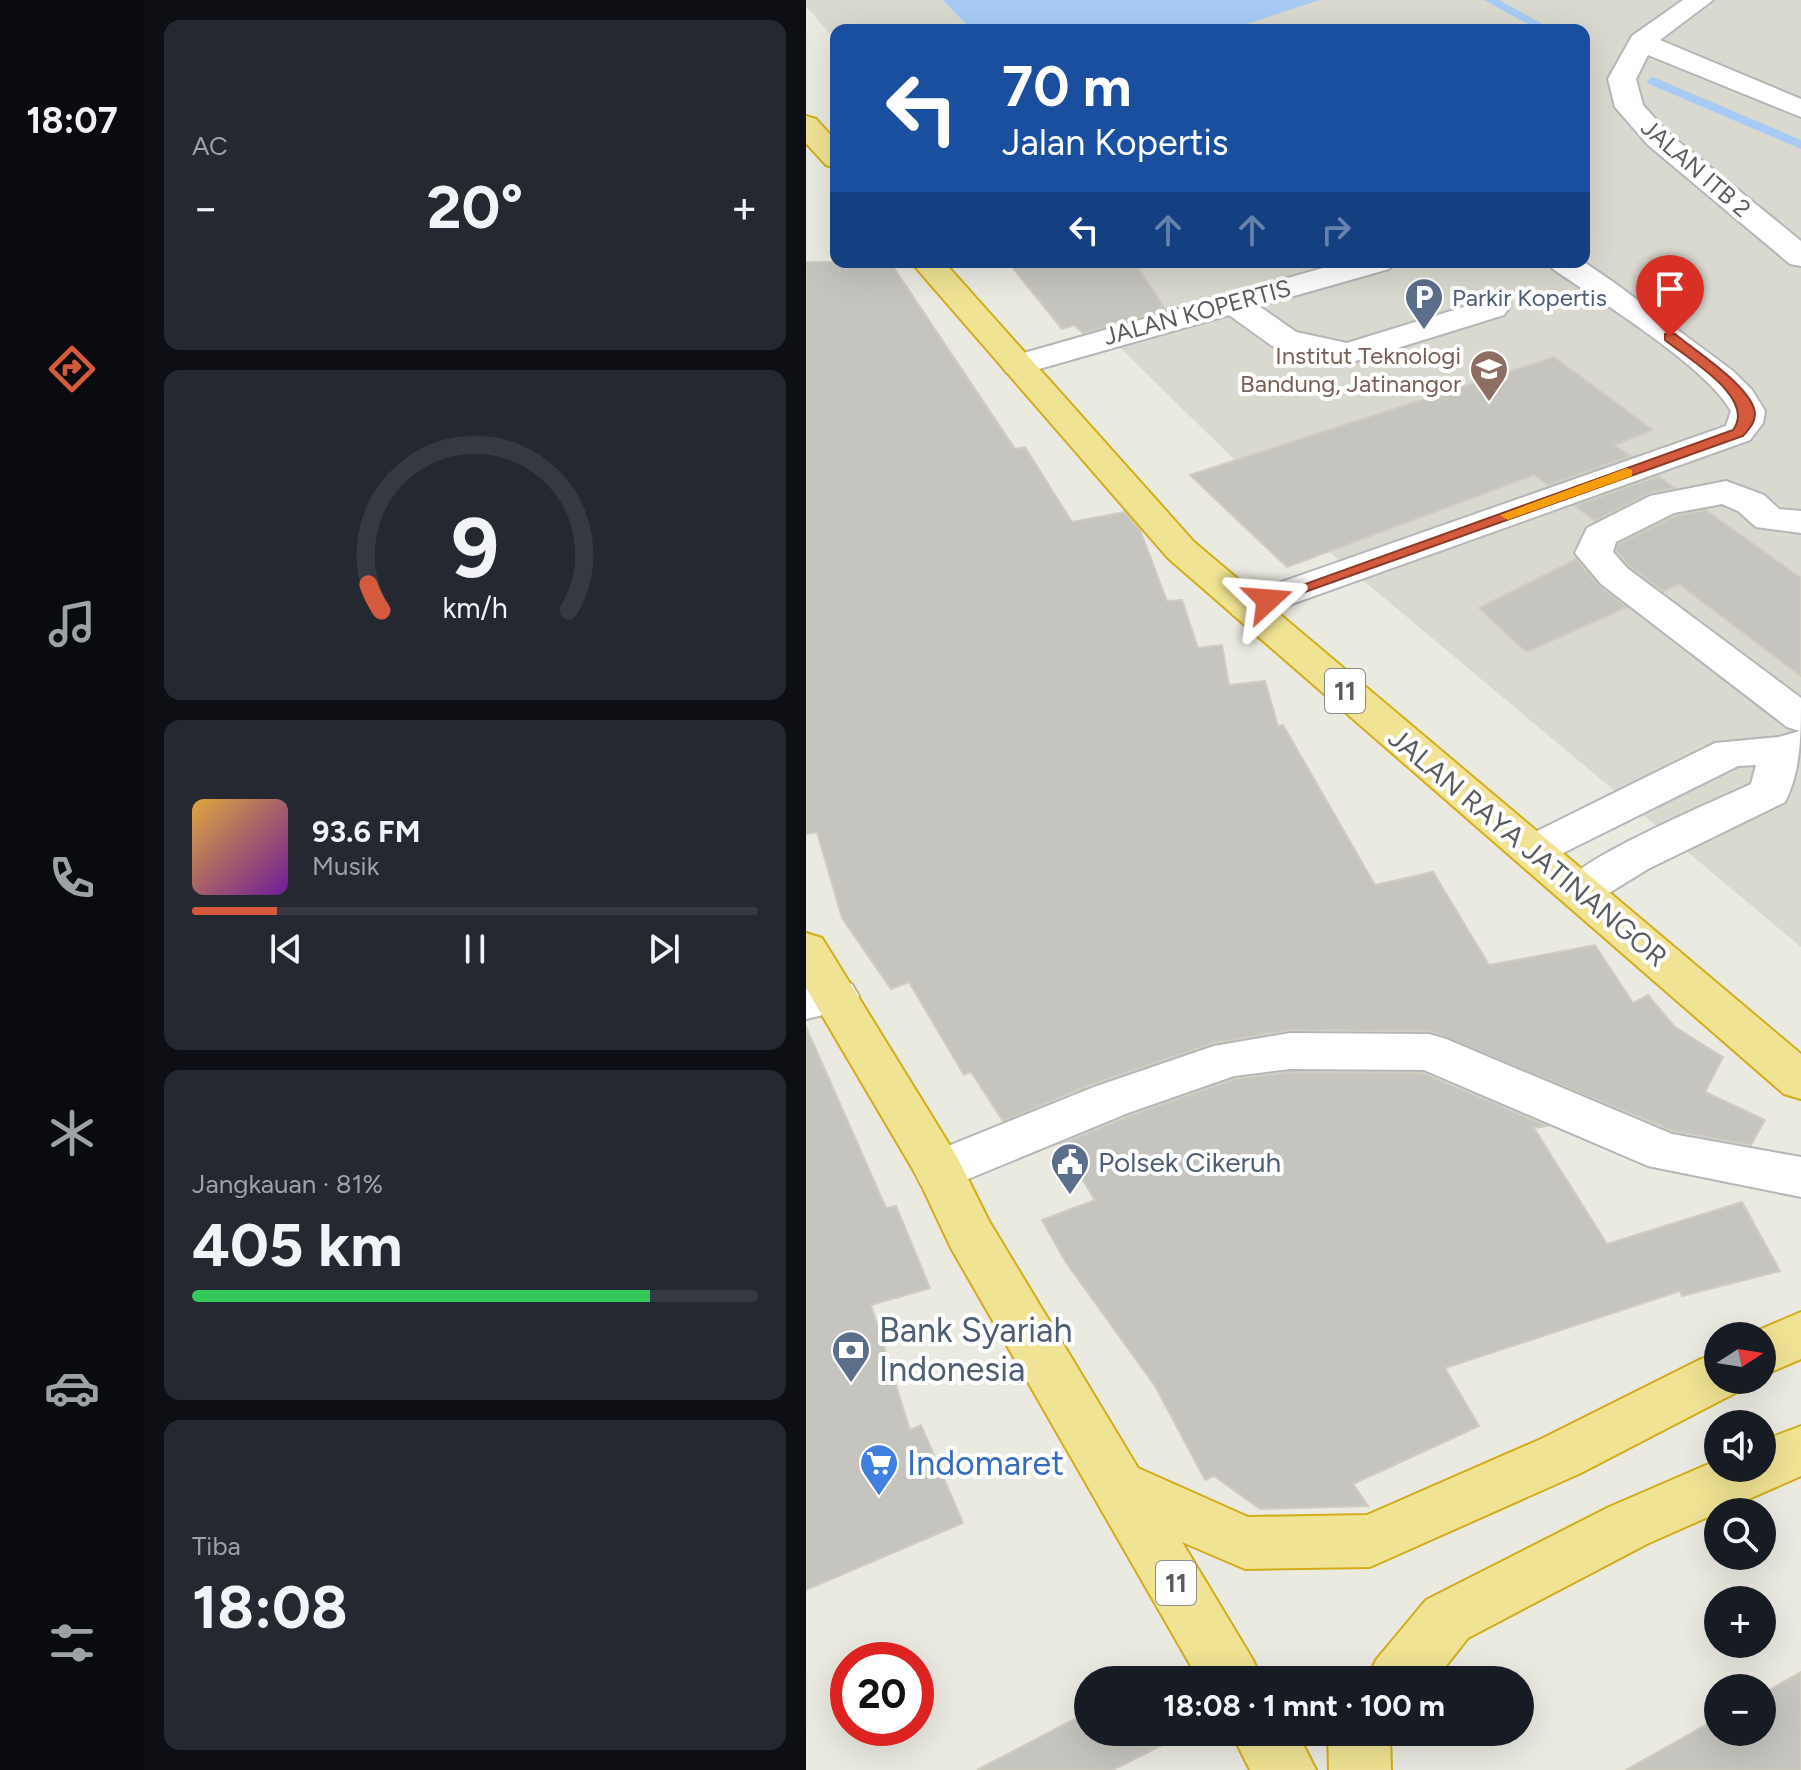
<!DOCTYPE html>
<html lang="id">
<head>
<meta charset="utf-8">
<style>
	:root { --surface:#171b24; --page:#242831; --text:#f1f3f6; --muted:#9ea1a6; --line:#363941; --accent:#d5593d }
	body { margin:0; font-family:Figtree,sans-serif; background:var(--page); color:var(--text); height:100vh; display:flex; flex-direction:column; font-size:30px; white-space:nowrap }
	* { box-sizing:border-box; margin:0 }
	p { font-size:26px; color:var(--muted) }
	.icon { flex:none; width:44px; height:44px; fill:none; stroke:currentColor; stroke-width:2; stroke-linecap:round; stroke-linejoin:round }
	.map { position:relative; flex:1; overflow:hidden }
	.drawer { display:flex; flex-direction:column; gap:20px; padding:20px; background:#0d0f14; width:662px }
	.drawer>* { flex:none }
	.top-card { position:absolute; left:24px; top:24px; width:760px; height:244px; border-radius:16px; box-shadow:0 8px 32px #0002; background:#1a4fa0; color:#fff; overflow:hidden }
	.needle { width:52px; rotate:78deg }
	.buttons { position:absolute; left:898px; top:1322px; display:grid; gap:16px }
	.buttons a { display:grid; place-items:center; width:72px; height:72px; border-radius:50%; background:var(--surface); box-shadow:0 8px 32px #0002; font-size:40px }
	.speed { position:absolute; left:24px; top:1642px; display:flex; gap:16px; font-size:40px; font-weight:700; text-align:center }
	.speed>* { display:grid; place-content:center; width:104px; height:104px; border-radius:50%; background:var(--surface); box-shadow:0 8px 32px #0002; line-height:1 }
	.speed .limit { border:12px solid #d22; background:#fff; color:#111 }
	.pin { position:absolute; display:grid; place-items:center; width:68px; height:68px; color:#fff; margin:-82px -34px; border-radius:50% 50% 50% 0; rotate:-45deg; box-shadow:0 0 8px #0007 }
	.pin .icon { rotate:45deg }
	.me { position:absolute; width:88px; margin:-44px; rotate:71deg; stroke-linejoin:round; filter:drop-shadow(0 0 6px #0008) }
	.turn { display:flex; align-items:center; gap:28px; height:168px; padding:0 40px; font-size:36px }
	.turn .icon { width:104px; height:104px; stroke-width:2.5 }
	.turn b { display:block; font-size:56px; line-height:68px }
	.lanes { display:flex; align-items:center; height:76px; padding:0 40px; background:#0003; justify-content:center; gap:40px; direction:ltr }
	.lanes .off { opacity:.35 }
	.big { font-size:60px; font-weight:700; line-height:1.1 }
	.drawer .card { flex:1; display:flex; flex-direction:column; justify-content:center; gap:12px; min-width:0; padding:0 28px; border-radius:16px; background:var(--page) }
	.drawer .dial { align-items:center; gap:0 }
	.dial svg { height:208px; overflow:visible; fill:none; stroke:var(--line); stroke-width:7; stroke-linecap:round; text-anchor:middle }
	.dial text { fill:var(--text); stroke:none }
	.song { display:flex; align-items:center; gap:24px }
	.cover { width:96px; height:96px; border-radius:12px; background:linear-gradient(135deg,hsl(40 70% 55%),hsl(280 70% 35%)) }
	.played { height:8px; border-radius:4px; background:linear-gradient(90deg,var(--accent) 15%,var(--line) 15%) }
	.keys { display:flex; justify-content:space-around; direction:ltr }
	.heat { display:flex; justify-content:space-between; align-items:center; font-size:44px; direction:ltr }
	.charge { height:12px; border-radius:6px; background:linear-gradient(90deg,#34c759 81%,var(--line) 0) }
	.trip { position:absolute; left:268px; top:1666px; width:460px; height:80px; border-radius:40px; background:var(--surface); box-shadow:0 8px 32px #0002; font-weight:700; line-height:80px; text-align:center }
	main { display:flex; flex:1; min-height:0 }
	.tab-bar { display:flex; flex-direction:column; width:144px; justify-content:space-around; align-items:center; background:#090b0e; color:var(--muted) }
	.tab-bar .icon { width:56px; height:56px }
	.tab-bar .current { color:var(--accent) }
	.tab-bar b { font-size:36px; color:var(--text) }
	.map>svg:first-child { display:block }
	.education { fill:#dad9cf }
	.water { fill:#a7cbf5 }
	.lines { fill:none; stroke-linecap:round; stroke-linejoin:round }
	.stream { fill:#a7cbf5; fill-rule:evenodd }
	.building { fill:#c6c4be; stroke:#cfccc0; stroke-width:2 }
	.minor-casing { stroke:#b4b6ba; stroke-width:4 }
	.highway-casing { stroke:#d3ad18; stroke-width:4 }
	.minor { fill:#fff; fill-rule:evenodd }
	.highway { fill:#f0e393; fill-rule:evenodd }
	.route { fill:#d5593d; stroke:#8a3a28; stroke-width:2 }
	.slow { fill:#f59e0b }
	.labels { text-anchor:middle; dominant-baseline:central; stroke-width:8; stroke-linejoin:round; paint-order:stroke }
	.far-street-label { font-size:24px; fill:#5a5c60; stroke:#fff }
	.far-service-label { font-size:24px; fill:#4e5e75; stroke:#fff; text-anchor:start }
	.far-education-label { font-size:24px; fill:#785e54; stroke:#fff; text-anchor:end }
	.shield { fill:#fff; stroke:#8c8d90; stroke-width:2 }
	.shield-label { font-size:26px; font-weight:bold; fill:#5a5c60 }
	.street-label { font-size:28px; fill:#5a5c60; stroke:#fff }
	.service-label { font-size:28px; fill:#4e5e75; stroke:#fff; text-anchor:start }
	.near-service-label { font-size:34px; fill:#4e5e75; stroke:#fff; text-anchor:start }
	.near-shop-label { font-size:34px; fill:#366cbe; stroke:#fff; text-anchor:start }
</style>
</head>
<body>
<main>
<nav class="tab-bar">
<b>18:07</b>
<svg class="icon current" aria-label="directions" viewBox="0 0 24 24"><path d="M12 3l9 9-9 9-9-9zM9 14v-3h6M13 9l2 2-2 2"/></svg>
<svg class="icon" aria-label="music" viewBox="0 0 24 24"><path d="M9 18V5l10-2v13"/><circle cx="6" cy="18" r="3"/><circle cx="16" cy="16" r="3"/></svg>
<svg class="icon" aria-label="phone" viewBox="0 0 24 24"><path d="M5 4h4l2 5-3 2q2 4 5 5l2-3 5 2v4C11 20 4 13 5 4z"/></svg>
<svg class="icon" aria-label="climate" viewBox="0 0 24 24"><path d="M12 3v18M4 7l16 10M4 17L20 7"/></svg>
<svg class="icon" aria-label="car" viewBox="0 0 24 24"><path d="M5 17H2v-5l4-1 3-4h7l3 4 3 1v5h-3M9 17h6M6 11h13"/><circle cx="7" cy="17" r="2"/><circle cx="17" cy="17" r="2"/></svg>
<svg class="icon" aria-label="filters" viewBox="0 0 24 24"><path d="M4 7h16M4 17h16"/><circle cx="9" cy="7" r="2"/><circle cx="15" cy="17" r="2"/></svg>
</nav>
<section class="drawer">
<div class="card"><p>AC</p>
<div class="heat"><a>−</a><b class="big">20°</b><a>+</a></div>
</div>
<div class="card dial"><svg viewBox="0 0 100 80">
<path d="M14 69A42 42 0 1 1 86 69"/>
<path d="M14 69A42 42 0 0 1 9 59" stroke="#d5593d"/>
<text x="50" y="56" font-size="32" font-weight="700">9</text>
<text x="50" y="72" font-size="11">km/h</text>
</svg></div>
<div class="card">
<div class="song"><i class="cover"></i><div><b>93.6 FM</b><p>Musik</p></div></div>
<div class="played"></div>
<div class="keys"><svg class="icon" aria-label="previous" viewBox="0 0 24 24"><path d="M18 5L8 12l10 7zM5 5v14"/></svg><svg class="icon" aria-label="pause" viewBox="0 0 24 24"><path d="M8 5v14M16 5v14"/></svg><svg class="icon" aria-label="next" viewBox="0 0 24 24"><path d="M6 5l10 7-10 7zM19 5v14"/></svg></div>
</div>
<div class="card"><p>Jangkauan · 81%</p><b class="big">405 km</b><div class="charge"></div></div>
<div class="card"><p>Tiba</p><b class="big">18:08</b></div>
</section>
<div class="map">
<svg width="995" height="1770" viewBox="0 0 995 1770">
	<rect width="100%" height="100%" fill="#ebeae1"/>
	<!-- education -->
	<path class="education" d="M0 0H995V947L515 545 227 262H778V30H30V41L0 6Z"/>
	<!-- water -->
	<path class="water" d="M137 0H514L422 30H166Z"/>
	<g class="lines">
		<!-- stream -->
		<path class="stream" d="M678 0H693L746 29 733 30Z
			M847 77 995 140V149L843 84 841 81Z"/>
	</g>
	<!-- building -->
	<path class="building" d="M0 262H84L209 449 219 447 266 522 318 512 334 530 361 601 376 600 392 648 416 645 423 685 459 681 472 726 477 725 569 885 627 872 683 965 789 945 827 1003 842 995 869 1027 917 1057 899 1092 959 1120 945 1145 867 1131 623 1031 484 1030 408 1043 287 1084 197 1121 165 1072 158 1075 103 982 85 989 36 918 11 832 0 834Z
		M202 262H328L360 310 277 333 268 325 256 329Z
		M748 357 847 430 808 445 825 456 742 485 728 475 481 567 384 475Z
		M852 476 869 488 843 493 789 521 769 506Z
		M900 510 995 578V676L873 584 857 591 823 566 810 551 812 544 869 516Z
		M770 559 793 586 821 607 720 652 673 608Z
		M0 1027 80 1208 90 1206 124 1288 65 1305 104 1430 115 1425 157 1523 0 1590Z
		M484 1072 617 1073 741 1126 728 1128 801 1244 936 1202 974 1271 876 1296 874 1291 639 1368 673 1426 547 1484 562 1506 454 1509 408 1476 399 1480 349 1386 259 1261 236 1220 289 1200 255 1144 323 1116 429 1079Z
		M995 1672V1770H820L912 1718V1732H956V1694Z
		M282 1712V1732H382L307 1770H171Z"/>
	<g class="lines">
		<defs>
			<path id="minor" d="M877 0H907L854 40 995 99V117L842 55 830 79 837 105 862 133 995 241V266L984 264 842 145 809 107 802 79 826 36Z
				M538 262H588L583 269 453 306 490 332 541 343 687 298 698 301 703 308 698 315 543 363 466 346 423 315 212 375 200 372 195 365 200 358Z
				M742 262H778L810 284 927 371 946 390 959 411 957 423 944 440 455 615 441 619 427 615 422 607 427 599 920 426 925 411C900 366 792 300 747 269Z
				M920 481 958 495 973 509 995 511V533L950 527 932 511 916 504 868 513 810 542 807 552 821 568 995 698C995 734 995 771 979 802L842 869 790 901 774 905 758 901 752 890C771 858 905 803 945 784L950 765 932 766 741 861 726 866 711 861 704 851 711 841 909 743 973 737 994 731 981 727 795 584 769 553 781 528 844 496Z
				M30 979 46 984 53 996 46 1008 0 1019V985Z
				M484 1033 623 1034 640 1039 866 1134 995 1157V1197L842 1166 618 1070 484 1069 428 1076 322 1113 133 1191 115 1185 108 1171 115 1157 288 1087 408 1046Z"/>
			<path id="highway" d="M0 116 10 119 30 141V168L20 165 0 143Z
				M105 262H138L388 542 995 1054V1099L978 1094 362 558Z
				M0 933 16 938 151 1157 183 1221 332 1468 442 1517 561 1515 735 1439 893 1360 912 1353V1380H937L931 1392 775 1473 564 1567 439 1569 376 1542 447 1660 456 1680H393L145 1248 112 1178 0 988Z
				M995 1312V1359L956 1376V1336H939Z
				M995 1426V1476L843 1543 662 1638 629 1680H561L570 1660 620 1600 803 1507 912 1460V1468H956V1441Z
				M425 1732H491L510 1770H444Z
				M522 1732H584L585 1770H523Z"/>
		</defs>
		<!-- minor casing -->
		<use href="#minor" class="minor-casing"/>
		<!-- highway casing -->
		<use href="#highway" class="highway-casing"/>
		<!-- minor -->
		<use href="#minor" class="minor"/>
		<!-- highway -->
		<use href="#highway" class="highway"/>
	</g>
	<!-- route -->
	<path class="route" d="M859 334H869C889 351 948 388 949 414 949 423 943 429 937 436L468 603 462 604 455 600 927 430C951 398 882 359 859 340Z"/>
	<!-- slow -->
	<path class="slow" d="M821 468 826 470V476L707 518 702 520 694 515Z"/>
	<!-- icons -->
	<defs>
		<symbol id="parking-pin" viewBox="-11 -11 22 30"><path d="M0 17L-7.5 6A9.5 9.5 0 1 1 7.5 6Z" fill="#5c6f8a" stroke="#fff"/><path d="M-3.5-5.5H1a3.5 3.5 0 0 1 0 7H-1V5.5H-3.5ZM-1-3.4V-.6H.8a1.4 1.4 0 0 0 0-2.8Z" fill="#fff"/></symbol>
		<symbol id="university-pin" viewBox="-11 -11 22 30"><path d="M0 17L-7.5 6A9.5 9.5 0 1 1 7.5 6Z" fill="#8d6e63" stroke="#fff"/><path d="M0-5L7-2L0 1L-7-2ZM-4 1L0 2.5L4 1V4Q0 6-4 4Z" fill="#fff"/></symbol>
		<symbol id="civic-pin" viewBox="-11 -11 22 30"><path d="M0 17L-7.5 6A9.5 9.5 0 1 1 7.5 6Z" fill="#5c6f8a" stroke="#fff"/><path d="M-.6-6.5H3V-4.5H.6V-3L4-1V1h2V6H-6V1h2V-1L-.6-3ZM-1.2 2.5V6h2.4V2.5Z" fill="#fff"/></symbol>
		<symbol id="bank-pin" viewBox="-11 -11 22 30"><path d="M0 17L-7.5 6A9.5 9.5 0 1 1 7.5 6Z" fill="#5c6f8a" stroke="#fff"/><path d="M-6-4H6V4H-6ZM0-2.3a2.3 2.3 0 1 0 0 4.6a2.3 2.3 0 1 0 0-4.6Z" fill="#fff"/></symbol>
		<symbol id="supermarket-pin" viewBox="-11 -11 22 30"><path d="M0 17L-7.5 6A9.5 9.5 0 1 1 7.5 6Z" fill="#3f7fe0" stroke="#fff"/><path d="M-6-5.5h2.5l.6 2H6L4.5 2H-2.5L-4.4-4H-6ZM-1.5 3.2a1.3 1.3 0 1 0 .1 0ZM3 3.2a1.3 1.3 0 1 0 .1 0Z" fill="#fff"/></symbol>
	</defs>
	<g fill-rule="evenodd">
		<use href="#parking-pin" x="596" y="275" width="44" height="60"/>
		<use href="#university-pin" x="661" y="347" width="44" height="60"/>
		<use href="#civic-pin" x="242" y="1140" width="44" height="60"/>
		<use href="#bank-pin" x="23" y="1328" width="44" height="60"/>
		<use href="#supermarket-pin" x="51" y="1441" width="44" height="60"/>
	</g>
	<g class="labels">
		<!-- far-street labels -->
		<g class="far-street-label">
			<text transform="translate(890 168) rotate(41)">JALAN ITB 2</text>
			<text transform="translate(391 312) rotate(-15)">JALAN KOPERTIS</text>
		</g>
		<!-- far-service labels -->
		<g class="far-service-label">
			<text x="646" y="297">Parkir Kopertis</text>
		</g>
		<!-- far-education labels -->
		<g class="far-education-label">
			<text x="655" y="355">Institut Teknologi<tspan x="655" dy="28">Bandung, Jatinangor</tspan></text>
		</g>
		<!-- shield labels -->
		<g class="shield">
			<rect x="519" y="669" width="40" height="44" rx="6"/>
			<rect x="350" y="1561" width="40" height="44" rx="6"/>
		</g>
		<g class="shield-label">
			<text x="539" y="691">11</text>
			<text x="370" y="1583">11</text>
		</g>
		<!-- street labels -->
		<g class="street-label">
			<text transform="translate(722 847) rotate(40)">JALAN RAYA JATINANGOR</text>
		</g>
		<!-- service labels -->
		<g class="service-label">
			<text x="292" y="1162">Polsek Cikeruh</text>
		</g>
		<!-- near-service labels -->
		<g class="near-service-label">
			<text x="73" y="1330">Bank Syariah<tspan x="73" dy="39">Indonesia</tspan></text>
		</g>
		<!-- near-shop labels -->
		<g class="near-shop-label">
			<text x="101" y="1463">Indomaret</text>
		</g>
	</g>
</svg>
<div class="buttons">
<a><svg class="needle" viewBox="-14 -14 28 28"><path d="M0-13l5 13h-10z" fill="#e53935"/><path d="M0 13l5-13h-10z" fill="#9ea1a6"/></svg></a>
<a><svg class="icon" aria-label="sound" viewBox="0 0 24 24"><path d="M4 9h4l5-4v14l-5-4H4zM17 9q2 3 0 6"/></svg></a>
<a><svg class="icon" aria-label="search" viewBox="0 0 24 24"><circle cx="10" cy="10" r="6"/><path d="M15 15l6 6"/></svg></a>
<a>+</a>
<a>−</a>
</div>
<div class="speed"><div class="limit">20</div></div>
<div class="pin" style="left:864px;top:337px;background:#d93025"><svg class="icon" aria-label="arrive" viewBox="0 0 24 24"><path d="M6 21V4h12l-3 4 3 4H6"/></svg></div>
<svg class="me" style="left:462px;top:600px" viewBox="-20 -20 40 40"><path d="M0-17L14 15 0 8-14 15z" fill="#d5593d" stroke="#fff" stroke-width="4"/></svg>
<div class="trip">18:08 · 1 mnt · 100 m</div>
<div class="top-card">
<div class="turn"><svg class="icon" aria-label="left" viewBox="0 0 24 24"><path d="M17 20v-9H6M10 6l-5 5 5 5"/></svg><div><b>70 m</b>Jalan Kopertis</div></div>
<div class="lanes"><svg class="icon" aria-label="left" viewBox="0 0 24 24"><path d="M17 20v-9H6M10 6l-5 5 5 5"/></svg><svg class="icon off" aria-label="ahead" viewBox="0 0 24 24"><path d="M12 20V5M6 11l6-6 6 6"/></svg><svg class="icon off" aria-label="ahead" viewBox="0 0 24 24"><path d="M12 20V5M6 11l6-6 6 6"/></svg><svg class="icon off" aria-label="right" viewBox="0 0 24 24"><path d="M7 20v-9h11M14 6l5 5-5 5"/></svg></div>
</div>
</div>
</main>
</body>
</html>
